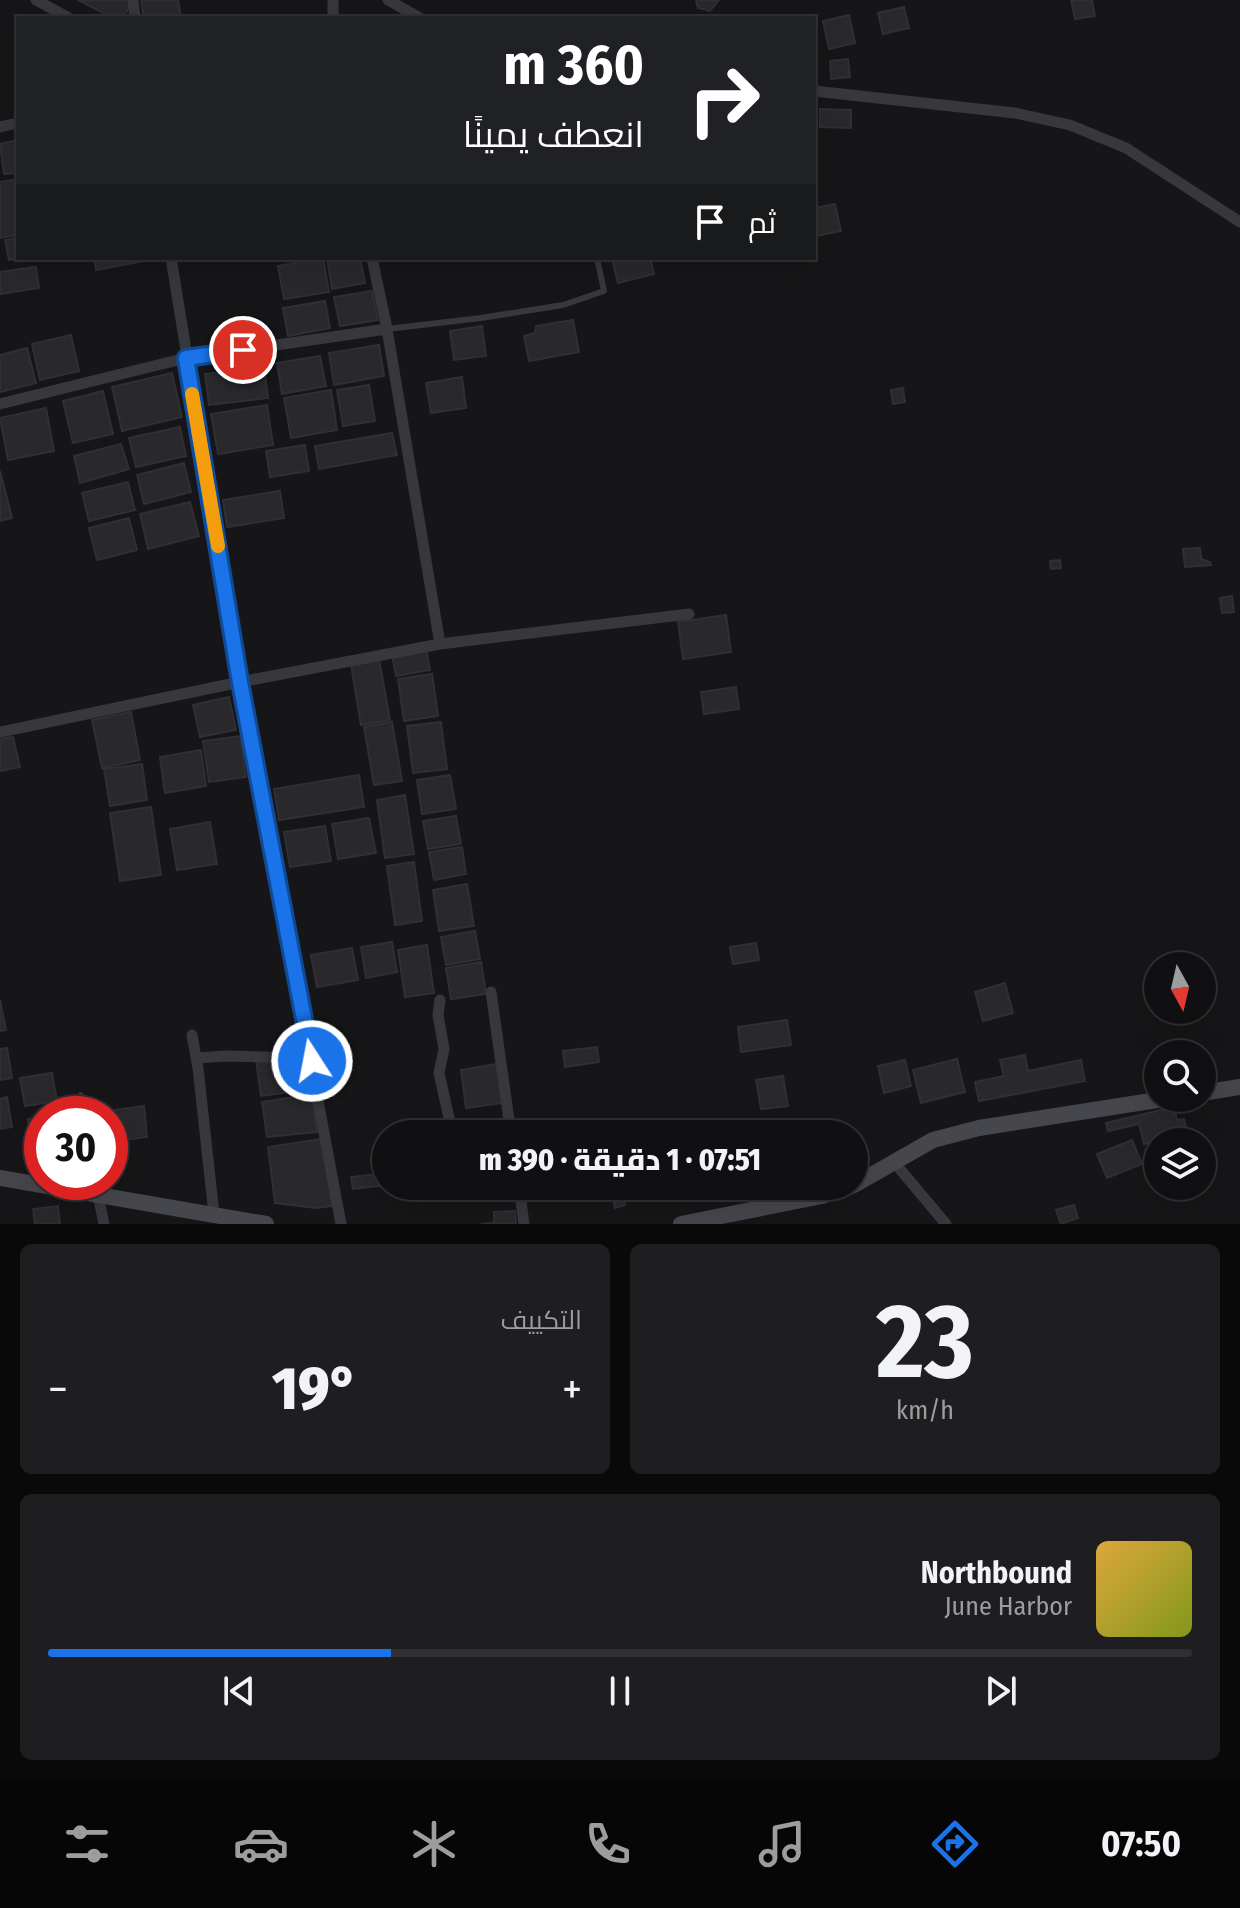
<!DOCTYPE html>
<html lang="ar">
<head>
<meta charset="utf-8">
<style>
	:root { --surface:#101012; --page:#1e1e20; --text:#f1f3f6; --muted:#9c9d9f; --line:#303032; --accent:#1a73e8 }
	body { margin:0; font-family:"Fira Sans Condensed",Cairo,sans-serif; background:var(--page); color:var(--text); direction:rtl; height:100vh; display:flex; flex-direction:column; font-size:30px; white-space:nowrap }
	* { box-sizing:border-box; margin:0 }
	p { font-size:26px; color:var(--muted) }
	.icon { flex:none; width:44px; height:44px; fill:none; stroke:currentColor; stroke-width:2; stroke-linecap:round; stroke-linejoin:round }
	.map { position:relative; height:1224px; overflow:hidden; direction:ltr }
	.side { display:flex; flex-direction:column; gap:20px; padding:20px; background:#09090a; flex:1 }
	.side>* { flex:none }
	.banner { position:absolute; left:16px; top:16px; width:800px; height:244px; border-radius:0px; box-shadow:0 8px 32px #0002,0 0 0 2px var(--line); direction:rtl; background:#202124; color:#fff; overflow:hidden }
	.needle { width:52px; rotate:172deg }
	.tools { position:absolute; left:1144px; top:952px; display:grid; gap:16px }
	.tools a { display:grid; place-items:center; width:72px; height:72px; border-radius:50%; background:var(--surface); box-shadow:0 8px 32px #0002,0 0 0 2px var(--line); font-size:40px }
	.speed { position:absolute; left:24px; top:1096px; display:flex; gap:16px; font-size:40px; font-weight:700; text-align:center }
	.speed>* { display:grid; place-content:center; width:104px; height:104px; border-radius:50%; background:var(--surface); box-shadow:0 8px 32px #0002,0 0 0 2px var(--line); line-height:1 }
	.speed .limit { border:12px solid #d22; background:#fff; color:#111 }
	.pin { position:absolute; display:grid; place-items:center; width:68px; height:68px; color:#fff; margin:-34px; border:4px solid #fff; border-radius:50%; box-shadow:0 2px 8px #0007 }
	.me { position:absolute; width:88px; margin:-44px; rotate:349deg; stroke-linejoin:round; filter:drop-shadow(0 0 6px #0008) }
	.turn { display:flex; align-items:center; gap:28px; height:168px; padding:0 40px; font-size:36px }
	.turn .icon { width:104px; height:104px; stroke-width:2.5 }
	.turn b { display:block; font-size:56px; line-height:68px }
	.then { display:flex; align-items:center; height:76px; padding:0 40px; background:#0003; gap:16px; font-size:30px }
	.big { font-size:60px; font-weight:800; line-height:1.1 }
	.side .widget { flex:1; display:flex; flex-direction:column; justify-content:center; gap:12px; min-width:0; padding:0 28px; border-radius:12px; background:var(--page) }
	.side .dial { align-items:center; gap:0 }
	.dial b { font-size:104px; line-height:1 }
	.song { display:flex; align-items:center; gap:24px }
	.cover { width:96px; height:96px; border-radius:12px; background:linear-gradient(135deg,hsl(40 70% 55%),hsl(70 70% 35%)) }
	.played { height:8px; border-radius:4px; background:linear-gradient(90deg,var(--accent) 30%,var(--line) 30%) }
	.keys { display:flex; justify-content:space-around; direction:ltr }
	.heat { display:flex; justify-content:space-between; align-items:center; font-size:44px; direction:ltr }
	.side .tiles { flex:1; display:grid; gap:20px; grid-template-columns:1fr 1fr }
	.widget:last-child { grid-column:span 2 }
	.trip { position:absolute; left:372px; top:1120px; width:496px; height:80px; border-radius:40px; background:var(--surface); box-shadow:0 8px 32px #0002,0 0 0 2px var(--line); font-weight:800; line-height:80px; text-align:center; direction:rtl }
	.dock { display:flex; height:128px; justify-content:space-around; align-items:center; background:#060607; color:var(--muted) }
	.dock .icon { width:56px; height:56px }
	.dock .on { color:var(--accent) }
	.dock b { font-size:36px; color:var(--text) }
	.map>svg:first-child { display:block }
	.building { fill:#29292c; stroke:#303034; stroke-width:2 }
	.lines { fill:none; stroke-linecap:round; stroke-linejoin:round }
	.lane { stroke:#37383d; stroke-width:6 }
	.street { stroke:#37383d; stroke-width:11 }
	.secondary { stroke:#45474d; stroke-width:16 }
	.route-casing { stroke:#114b97; stroke-width:20 }
	.route { stroke:#1a73e8; stroke-width:14 }
	.slow { stroke:#f59e0b; stroke-width:14 }
</style>
</head>
<body>
<div class="map">
<svg width="1240" height="1224" viewBox="0 0 1240 1224">
	<rect width="100%" height="100%" fill="#161618"/>
	<!-- building -->
	<path class="building" d="M78 0H127L132 2 123 18H113Z
		M141 0H178L181 18H144Z
		M696 0H719L710 11 698 8Z
		M1071 0H1092L1095 16 1075 19Z
		M904 7 909 28 883 34 878 13Z
		M849 15 855 43 829 49 823 21Z
		M848 59 850 77 831 79 830 61Z
		M820 109 851 110V128L820 127Z
		M18 140V173L4 174 0 144Z
		M18 179V235L0 238V182Z
		M835 204 841 231 816 236 814 208Z
		M18 238V258H24L9 260 5 240Z
		M94 258H159L96 270Z
		M323 258 329 292 284 299 278 266Z
		M327 258H360L365 283 332 289Z
		M650 258 654 274 618 283 612 259Z
		M36 267 39 288 0 294V272Z
		M372 291 378 320 340 326 334 297Z
		M325 301 330 328 288 336 283 308Z
		M573 320 579 352 529 361 524 336 535 333 536 326Z
		M482 326 486 356 454 360 450 331Z
		M71 335 79 371 40 380 32 344Z
		M379 345 384 376 334 385 329 353Z
		M27 348 36 383 0 392V355Z
		M320 356 326 386 282 394 277 363Z
		M264 367 268 398 209 405 205 374Z
		M172 373 182 417 122 431 112 387Z
		M462 377 466 408 431 413 426 383Z
		M369 385 375 421 343 426 337 390Z
		M903 388 905 402 893 404 891 390Z
		M331 390 337 430 291 438 284 398Z
		M103 391 113 434 73 443 63 401Z
		M267 405 273 445 218 454 211 414Z
		M46 408 54 451 8 460 0 418Z
		M180 427 186 456 136 467 129 438Z
		M392 433 397 455 319 469 315 446Z
		M121 444 129 469 80 483 74 456Z
		M305 445 309 471 270 477 266 451Z
		M184 463 191 492 144 504 137 475Z
		M0 471 12 518 0 521Z
		M128 482 135 510 89 521 82 493Z
		M280 491 284 518 227 527 223 500Z
		M190 502 199 536 148 549 140 514Z
		M129 518 137 550 97 560 89 528Z
		M1200 548 1201 559 1210 562 1211 565 1185 567 1183 549Z
		M1060 560 1061 568 1051 569 1050 561Z
		M1232 596 1234 612 1222 613 1220 598Z
		M726 615 731 652 683 659 678 622Z
		M426 648 430 670 396 676 392 655Z
		M379 659 390 720 361 725 351 664Z
		M432 674 438 716 404 721 398 679Z
		M736 687 739 709 704 714 701 692Z
		M229 697 236 730 200 737 193 705Z
		M131 712 140 760 102 768 92 720Z
		M392 722 402 781 374 785 364 727Z
		M441 722 447 769 413 773 407 726Z
		M240 736 246 777 209 782 203 741Z
		M13 737 20 767 0 771V739Z
		M201 750 206 786 165 793 160 757Z
		M142 764 147 800 110 806 104 769Z
		M359 775 364 807 279 820 274 789Z
		M450 775 456 809 422 814 417 780Z
		M405 795 414 854 385 858 377 800Z
		M151 807 161 875 120 881 110 813Z
		M456 816 461 844 428 849 423 821Z
		M369 818 376 853 338 859 332 824Z
		M210 822 217 864 177 870 170 829Z
		M325 826 331 861 290 867 284 832Z
		M462 847 466 874 434 880 429 852Z
		M414 862 422 921 395 925 387 866Z
		M467 884 474 926 439 931 433 890Z
		M475 931 480 959 446 965 441 937Z
		M392 942 397 972 366 978 361 947Z
		M756 943 759 960 733 964 730 947Z
		M427 945 434 993 405 997 398 950Z
		M352 948 358 980 317 987 311 955Z
		M481 962 486 994 451 999 446 968Z
		M1005 983 1013 1013 983 1021 975 992Z
		M0 1000 6 1030 0 1031Z
		M787 1020 791 1045 741 1052 738 1027Z
		M597 1047 599 1062 565 1067 563 1051Z
		M7 1048 12 1078 0 1080V1049Z
		M301 1053 306 1090 261 1096 256 1060Z
		M1025 1055 1028 1071 1081 1060 1085 1081 979 1101 975 1082 1004 1076 1000 1060Z
		M957 1059 965 1092 921 1103 913 1070Z
		M905 1060 911 1086 884 1093 878 1066Z
		M497 1064 503 1103 466 1108 461 1070Z
		M52 1073 57 1101 25 1106 20 1078Z
		M783 1076 788 1106 761 1109 756 1080Z
		M312 1094 317 1132 267 1137 262 1102Z
		M7 1097 12 1127 0 1129V1099Z
		M144 1106 147 1137 117 1141 113 1110Z
		M1174 1107 1177 1120 1184 1119 1188 1134 1144 1144 1139 1124 1108 1131 1106 1123Z
		M42 1117V1146L31 1147 28 1119Z
		M320 1139 329 1170 332 1206 316 1208 275 1203 268 1147Z
		M1132 1140 1142 1164 1107 1178 1097 1154Z
		M29 1149H42V1169H29Z
		M386 1173V1185L353 1189 351 1177Z
		M717 1186H742L743 1188 718 1192Z
		M621 1187 625 1205 615 1208 611 1189Z
		M1074 1205 1078 1218 1061 1224 1056 1210Z
		M58 1206 60 1224H35L33 1209Z
		M515 1211 516 1224H481L494 1223V1212Z"/>
	<g class="lines">
		<!-- lane -->
		<path class="lane" d="M387 329 481 318 563 305 604 291 597 258
			M81 1095 85 1114"/>
		<!-- street -->
		<path class="street" d="M36 0 69 18
			M133 0 135 18
			M388 0 420 18
			M333 18V0
			M814 91 1015 113 1070 125 1126 148 1240 222
			M0 127 18 123
			M171 258 240 682 341 1224
			M372 258 387 329 440 644
			M0 404 186 358 387 329
			M0 732 240 682 440 644 689 614
			M491 992 511 1134
			M440 1000 438 1015 444 1049 439 1073 451 1127 477 1134
			M192 1035 198 1068 214 1214
			M196 1058 227 1056 306 1058 312 1061
			M488 1134 511 1128
			M894 1162 946 1224
			M519 1186 524 1224
			M98 1195 104 1224"/>
		<!-- secondary -->
		<path class="secondary" d="M1202 1093 1240 1087
			M0 1178 266 1224
			M854 1185 933 1140 979 1128 1170 1098
			M681 1224 822 1196 852 1186"/>
	</g>
	<g class="lines">
		<defs>
			<path id="route" d="M243 350 186 358 240 682 312 1061"/>
		</defs>
		<!-- route casing -->
		<use href="#route" class="route-casing"/>
		<!-- route -->
		<use href="#route" class="route"/>
		<!-- slow -->
		<path class="slow" d="M192 394 218 546"/>
	</g>
</svg>
<div class="tools">
<a><svg class="needle" viewBox="-14 -14 28 28"><path d="M0-13l5 13h-10z" fill="#e53935"/><path d="M0 13l5-13h-10z" fill="#9c9d9f"/></svg></a>
<a><svg class="icon" aria-label="search" viewBox="0 0 24 24"><circle cx="10" cy="10" r="6"/><path d="M15 15l6 6"/></svg></a>
<a><svg class="icon" aria-label="layers" viewBox="0 0 24 24"><path d="M12 4l9 5-9 5-9-5zM3 14l9 5 9-5"/></svg></a>
</div>
<div class="speed"><div class="limit">30</div></div>
<div class="pin" style="left:243px;top:350px;background:#d93025"><svg class="icon" aria-label="arrive" viewBox="0 0 24 24"><path d="M6 21V4h12l-3 4 3 4H6"/></svg></div>
<svg class="me" style="left:312px;top:1061px" viewBox="-20 -20 40 40"><circle r="17" fill="#1a73e8" stroke="#fff" stroke-width="3"/><path d="M0-11L8 9 0 5-8 9z" fill="#fff"/></svg>
<div class="trip">07:51 · 1 دقيقة · 390 m</div>
<div class="banner">
<div class="turn"><svg class="icon" aria-label="right" viewBox="0 0 24 24"><path d="M7 20v-9h11M14 6l5 5-5 5"/></svg><div><b>360 m</b>انعطف يمينًا</div></div>
<div class="then">ثم<svg class="icon" aria-label="arrive" viewBox="0 0 24 24"><path d="M6 21V4h12l-3 4 3 4H6"/></svg></div>
</div>
</div>
<section class="side">
<div class="tiles">
<div class="widget dial"><b>23</b><p>km/h</p></div>
<div class="widget"><p>التكييف</p>
<div class="heat"><a>−</a><b class="big">19°</b><a>+</a></div>
</div>
<div class="widget">
<div class="song"><i class="cover"></i><div><b>Northbound</b><p>June Harbor</p></div></div>
<div class="played"></div>
<div class="keys"><svg class="icon" aria-label="previous" viewBox="0 0 24 24"><path d="M18 5L8 12l10 7zM5 5v14"/></svg><svg class="icon" aria-label="pause" viewBox="0 0 24 24"><path d="M8 5v14M16 5v14"/></svg><svg class="icon" aria-label="next" viewBox="0 0 24 24"><path d="M6 5l10 7-10 7zM19 5v14"/></svg></div>
</div>
</div>
</section>
<nav class="dock">
<b>07:50</b>
<svg class="icon on" aria-label="directions" viewBox="0 0 24 24"><path d="M12 3l9 9-9 9-9-9zM9 14v-3h6M13 9l2 2-2 2"/></svg>
<svg class="icon" aria-label="music" viewBox="0 0 24 24"><path d="M9 18V5l10-2v13"/><circle cx="6" cy="18" r="3"/><circle cx="16" cy="16" r="3"/></svg>
<svg class="icon" aria-label="phone" viewBox="0 0 24 24"><path d="M5 4h4l2 5-3 2q2 4 5 5l2-3 5 2v4C11 20 4 13 5 4z"/></svg>
<svg class="icon" aria-label="climate" viewBox="0 0 24 24"><path d="M12 3v18M4 7l16 10M4 17L20 7"/></svg>
<svg class="icon" aria-label="car" viewBox="0 0 24 24"><path d="M5 17H2v-5l4-1 3-4h7l3 4 3 1v5h-3M9 17h6M6 11h13"/><circle cx="7" cy="17" r="2"/><circle cx="17" cy="17" r="2"/></svg>
<svg class="icon" aria-label="filters" viewBox="0 0 24 24"><path d="M4 7h16M4 17h16"/><circle cx="9" cy="7" r="2"/><circle cx="15" cy="17" r="2"/></svg>
</nav>
</body>
</html>
